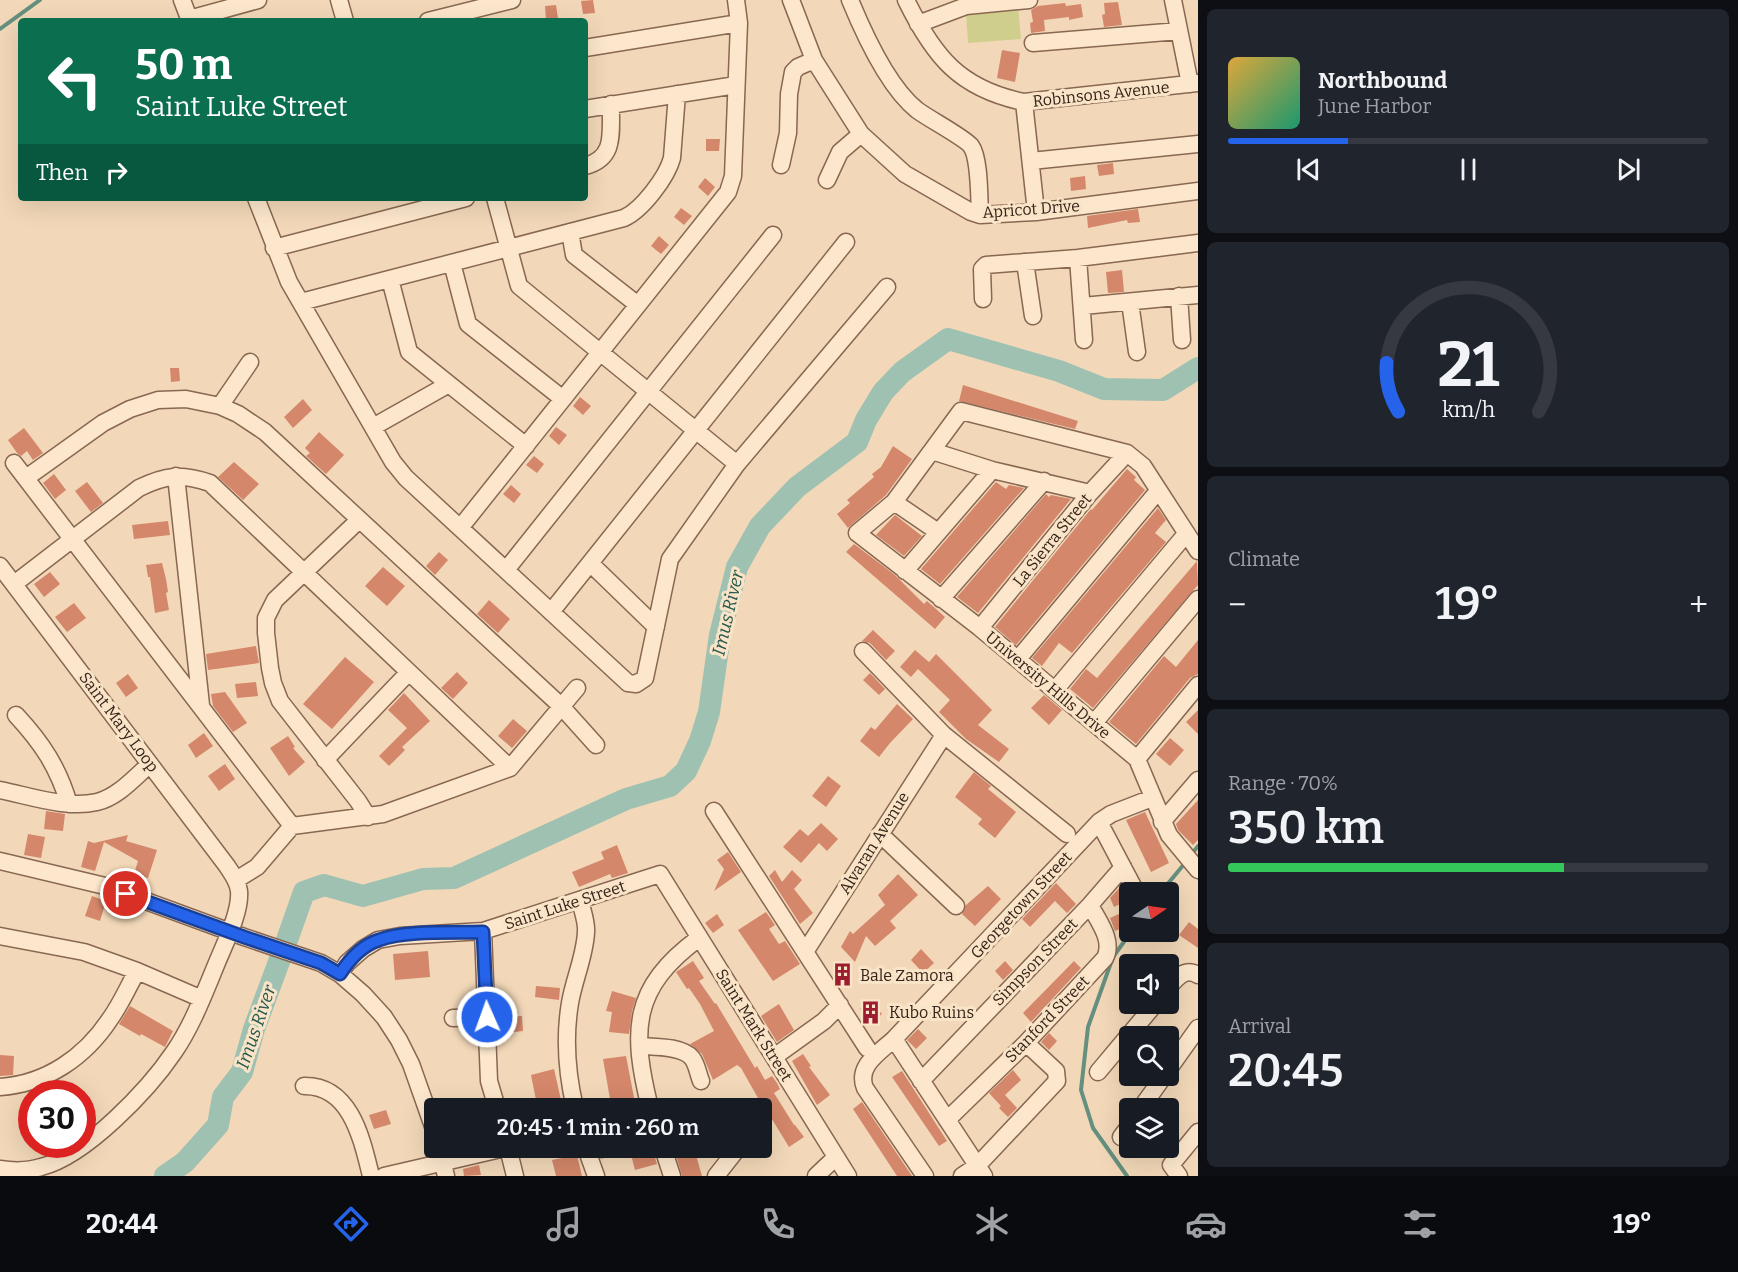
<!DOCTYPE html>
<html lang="en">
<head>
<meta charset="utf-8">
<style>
	:root { --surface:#171b24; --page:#20242c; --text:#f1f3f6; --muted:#9ea1a6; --line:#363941; --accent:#2563eb }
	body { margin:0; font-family:Bitter,serif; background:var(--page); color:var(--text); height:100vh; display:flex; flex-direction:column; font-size:22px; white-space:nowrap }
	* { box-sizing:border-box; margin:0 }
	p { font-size:20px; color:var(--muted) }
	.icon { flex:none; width:33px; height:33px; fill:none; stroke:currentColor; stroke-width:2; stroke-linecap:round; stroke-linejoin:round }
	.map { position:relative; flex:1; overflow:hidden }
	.drawer { display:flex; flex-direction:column; gap:9px; padding:9px; background:#0d0f14; width:540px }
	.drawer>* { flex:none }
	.hud { position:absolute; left:18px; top:18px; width:570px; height:183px; border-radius:6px; box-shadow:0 6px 24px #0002; background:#0b6e4f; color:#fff; overflow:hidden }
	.needle { width:39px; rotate:77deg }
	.controls { position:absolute; left:1119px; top:882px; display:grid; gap:12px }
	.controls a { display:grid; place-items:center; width:60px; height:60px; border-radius:6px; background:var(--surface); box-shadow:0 6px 24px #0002; font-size:30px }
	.speed { position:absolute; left:18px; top:1080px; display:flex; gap:12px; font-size:30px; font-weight:700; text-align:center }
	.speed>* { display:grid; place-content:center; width:78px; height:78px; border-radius:50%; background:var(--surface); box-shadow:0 6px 24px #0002; line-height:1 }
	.speed .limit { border:9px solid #d22; background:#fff; color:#111 }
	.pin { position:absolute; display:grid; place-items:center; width:51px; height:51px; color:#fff; margin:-26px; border:3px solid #fff; border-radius:50%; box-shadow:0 2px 6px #0007 }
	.me { position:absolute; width:66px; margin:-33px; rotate:358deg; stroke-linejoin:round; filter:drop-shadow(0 0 4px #0008) }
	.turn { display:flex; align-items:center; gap:21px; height:126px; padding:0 18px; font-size:27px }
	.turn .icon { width:78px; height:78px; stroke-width:2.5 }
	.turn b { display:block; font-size:42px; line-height:51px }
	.then { display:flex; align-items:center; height:57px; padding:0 18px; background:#0003; gap:12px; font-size:22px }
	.big { font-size:45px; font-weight:600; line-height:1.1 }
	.drawer .tile { flex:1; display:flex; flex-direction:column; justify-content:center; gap:9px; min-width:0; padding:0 21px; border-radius:9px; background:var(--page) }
	.drawer .dial { align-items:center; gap:0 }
	.dial svg { height:156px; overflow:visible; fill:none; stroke:var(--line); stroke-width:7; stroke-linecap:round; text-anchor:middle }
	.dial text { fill:var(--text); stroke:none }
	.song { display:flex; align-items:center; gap:18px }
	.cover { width:72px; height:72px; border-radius:9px; background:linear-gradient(135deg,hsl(40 70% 55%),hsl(160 70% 35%)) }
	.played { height:6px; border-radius:3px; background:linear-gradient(90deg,var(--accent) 25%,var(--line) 25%) }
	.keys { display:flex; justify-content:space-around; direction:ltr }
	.heat { display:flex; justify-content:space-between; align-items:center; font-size:33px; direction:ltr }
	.charge { height:9px; border-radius:4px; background:linear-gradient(90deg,#34c759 70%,var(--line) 0) }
	.trip { position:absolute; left:424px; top:1098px; width:348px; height:60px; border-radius:6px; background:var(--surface); box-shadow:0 6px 24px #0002; font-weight:600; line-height:60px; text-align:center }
	.dock { display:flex; height:96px; justify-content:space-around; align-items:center; background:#090b0e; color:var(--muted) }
	.dock .icon { width:42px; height:42px }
	.dock .current { color:var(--accent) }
	.dock b { font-size:27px; color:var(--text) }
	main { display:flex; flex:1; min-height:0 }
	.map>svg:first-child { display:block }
	.green { fill:#d0ce8c }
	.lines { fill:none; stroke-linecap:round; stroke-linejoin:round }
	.stream { stroke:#658f7f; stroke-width:4 }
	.river { stroke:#9ec1b2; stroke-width:22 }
	.building { fill:#d4876a }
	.minor-casing { stroke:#896752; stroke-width:19 }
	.minor { stroke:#fce7cc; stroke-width:16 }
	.route-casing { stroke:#184099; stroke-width:15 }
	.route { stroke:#2563eb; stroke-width:10 }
	.labels { text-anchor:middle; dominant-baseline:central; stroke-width:6; stroke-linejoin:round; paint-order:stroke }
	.street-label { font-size:16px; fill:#362319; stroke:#f9e4c8 }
	.poi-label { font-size:16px; fill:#362319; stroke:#f9e4c8; text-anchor:start }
	.water-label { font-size:18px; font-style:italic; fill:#26584d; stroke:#f9e4c8 }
</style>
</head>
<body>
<main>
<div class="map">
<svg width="1198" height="1176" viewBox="0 0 1198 1176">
	<rect width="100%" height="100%" fill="#f2d8b8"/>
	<!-- green -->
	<path class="green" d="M1018 7 1021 39 968 43 966 12Z"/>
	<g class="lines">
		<!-- stream -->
		<path class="stream" d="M0 29 40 0
			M1192 854 1198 846
			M1161 892 1185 863
			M1127 1176 1093 1128 1081 1090 1088 1027 1113 957 1131 932"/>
		<!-- river -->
		<path class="river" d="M287 940 304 892 324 885 363 896 423 879 454 878 626 799 670 786 686 771 700 741 709 712 720 635 737 567 760 526 797 487 857 442 866 420 883 392 902 372 948 339 1059 371 1104 389 1163 390 1198 368
			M165 1176 185 1162 218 1125 223 1097 242 1072 254 1029 280 959"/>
	</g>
	<!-- building -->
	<path class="building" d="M593 0 595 13 583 14 581 1Z
		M1118 2 1122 25 1104 27 1102 15 1105 14 1104 3Z
		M1065 3 1066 6 1081 4 1083 17 1069 20V17L1044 20 1045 31 1031 33 1030 23 1033 22 1031 10 1038 6Z
		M556 5 558 18 546 20 545 6Z
		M1002 50 1020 53 1015 82 997 78Z
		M706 139H720L719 151H706Z
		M1113 163 1114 174 1099 176 1097 165Z
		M1085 176 1086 189 1071 191 1070 178Z
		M705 178 715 187 708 196 698 187Z
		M681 208 692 216 684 225 674 217Z
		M1138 209 1140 222 1128 223 1127 220 1088 228 1087 216Z
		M659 236 669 245 661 254 651 246Z
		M1122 270 1124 292 1108 293 1106 272Z
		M170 368H179L180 381 171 382Z
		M963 385 1078 421 1075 429 959 401Z
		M580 397 591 406 583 415 573 406Z
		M303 399 312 410 293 428 284 417Z
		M556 427 567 435 559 445 549 436Z
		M24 428 43 453 33 460 27 451 21 456 17 453 8 440Z
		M319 432 344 455 326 474 306 456 310 453 305 448Z
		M893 446 912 459 886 495 848 528 837 514 850 503 847 500 874 477 872 474 881 467Z
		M534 456 544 464 537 473 526 465Z
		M234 462 259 484 243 500 218 477Z
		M1127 469 1136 477 1134 480 1145 490 1016 645 995 627 1091 509 1092 510Z
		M54 474 66 490 55 499 43 483Z
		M87 482 103 503 91 512 75 491Z
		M996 482 1006 489 1009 485 1024 488 940 584 921 569Z
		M511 485 521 494 514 503 503 494Z
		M1046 494 1049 497 1051 495 1071 499 978 613 957 597Z
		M1158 508 1166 520 1155 533 1166 542 1072 653 1059 643 1042 666 1032 658Z
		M895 515 922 536 904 556 876 535Z
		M168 521 170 535 134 539 132 525Z
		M854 544 895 575 924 604 927 601 945 617 935 629 846 552Z
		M439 552 448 560 435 575 426 566Z
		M1197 561 1198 585 1093 708 1070 689 1086 669 1097 678Z
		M162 563 166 579 168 592 166 593 169 610 155 613 150 577H148L146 565Z
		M383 567 405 586 387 606 365 586Z
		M50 572 60 584 44 597 34 584Z
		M489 600 510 619 498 633 477 614Z
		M74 603 86 618 67 632 55 617Z
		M873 630 895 651 886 660 870 643 862 641Z
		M1198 640V674L1190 678 1136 744 1109 722 1164 656 1176 667Z
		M256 646 259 663 208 670 206 654Z
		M915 650 929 662 936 654 992 710 978 725 1009 749 999 762 966 739 939 712 950 700 918 669 911 677 900 667Z
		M345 657 374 682 332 729 303 704Z
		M457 672 468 683 453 699 441 688Z
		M870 673 885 689 879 695 863 680Z
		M128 674 138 688 126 697 116 683Z
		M256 682 258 696 237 698 235 684Z
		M225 692 247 723 233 732 213 706 211 694Z
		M404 693 430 721 402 747 405 750 389 766 379 756 407 728 388 710Z
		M1044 695 1062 710 1049 725 1031 708Z
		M897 704 913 719 890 743 879 757 860 741 871 727 875 730Z
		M1198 710V734L1186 722Z
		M513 719 527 731 512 748 498 736Z
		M204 733 213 746 196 758 188 745Z
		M288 736 295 747 293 748 305 762 289 776 270 748Z
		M1170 738 1184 750 1170 766 1156 754Z
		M225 764 235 779 219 791 208 776Z
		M974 772 991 786 988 789 1016 812 995 838 978 824 982 819 955 797Z
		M828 776 841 786 826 807 812 796Z
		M1198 800V840L1193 845 1178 830 1176 824Z
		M46 811 65 814 63 831 44 829Z
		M1145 812 1169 863 1151 872 1126 820Z
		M821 823 838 839 827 851 819 843 801 863 783 847 800 829 808 836Z
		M28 834 45 837 41 858 24 855Z
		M128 835 126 841 157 850 148 878 134 874 138 861 104 842 95 871 81 867 88 841 94 843Z
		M617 845 628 873 612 878 610 874 579 887 572 872 604 859 601 852Z
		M728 852 741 872 714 891 724 869 717 860Z
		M775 870 782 882 792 870 802 880 794 889 813 913 800 924 769 876Z
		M898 874 918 895 890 921 896 928 875 946 866 936 855 962 841 947 850 931 853 934 885 905 878 895Z
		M1056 883 1076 904 1067 913 1055 901 1030 927 1022 919Z
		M988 886 1001 899 975 926 962 914 966 905Z
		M1121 886 1129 900 1114 907 1110 898Z
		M92 896 106 901 100 921 85 916Z
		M766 912 775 925 769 929 779 944 785 941 800 964 773 981 738 930Z
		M717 914 724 925 713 933 705 923Z
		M1119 914 1125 927 1115 931 1110 918Z
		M1189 922 1198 929V948L1179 935Z
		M921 949 934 963 923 973 911 960Z
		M428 951 430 977 395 980 393 954Z
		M693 961 704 978 699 981 715 1004 716 1003 755 1068 757 1066 765 1080 772 1076 777 1083 780 1089 774 1093 794 1125H795L804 1137 789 1147 770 1116 768 1117 763 1108H742L758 1098 741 1068 737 1065 713 1080 702 1054 690 1044 714 1031 700 1004 689 988 687 989 676 972Z
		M1005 961 1013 970 1003 980 995 971Z
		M1074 961 1081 968 1031 1022 1023 1013Z
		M536 986 560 988 559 1000 535 997Z
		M612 991 636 998 632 1011 629 1034 609 1032 612 1012 606 1011Z
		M871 1001 882 1014 871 1023 860 1009Z
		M779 1004 794 1030 777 1042 761 1016Z
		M130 1006 173 1031 165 1047 141 1034 140 1036 119 1024Z
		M522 1016 523 1031 506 1033 504 1017Z
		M918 1029 927 1038 916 1049 907 1040Z
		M1049 1033 1057 1041 1049 1050 1041 1042Z
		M803 1054 811 1066 809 1067 830 1095 817 1105 792 1061Z
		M0 1055 14 1056 13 1075 0 1076Z
		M626 1056 636 1108H588V1105L610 1099 603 1059Z
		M554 1069 561 1100 537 1105 531 1075Z
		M1013 1070 1021 1080 1005 1095 1017 1108 1008 1117 999 1108 1001 1106 989 1093Z
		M902 1071 947 1141 939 1146 892 1077Z
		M862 1102 912 1176H897L853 1109Z
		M386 1110 391 1124 374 1129 369 1115Z
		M597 1148H652L657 1164 635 1170 630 1151 601 1159Z
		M674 1148H694L702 1176H682Z
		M577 1155 582 1176H556L552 1160Z
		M479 1165 481 1175 464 1176 463 1169Z"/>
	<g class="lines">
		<defs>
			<path id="minor" d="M182 0 190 21
				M339 0 345 21
				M791 0 814 60 861 134 905 174 971 212 980 215 1036 212 1198 191
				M850 0C864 34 888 87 917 110 929 119 965 138 971 146 980 158 979 199 980 215
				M906 0C934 57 960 89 1024 102L1198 83
				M1173 0 1190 84
				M189 19 258 0
				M428 21 512 0
				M918 24 966 6 1029 0
				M1033 43 1179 31
				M585 48 739 23
				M1024 102 1036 212
				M585 109 736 85
				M1031 161 1198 144
				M781 165 788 133 789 94 793 72 798 67 814 60
				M585 166C617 158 610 131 611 104
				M827 180 840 152 861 134
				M256 198 289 282 393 462 406 478 628 683 636 684 645 678 670 559 737 464 887 287
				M495 198 519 286 737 464
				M570 232 574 255 638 305
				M274 248 466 198
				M1078 258 1084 340
				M1025 262 1033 316
				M452 263 468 324 563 399
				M390 279 409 352 526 446
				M1179 296 1182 340
				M983 299 982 269 986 265 1078 258 1198 243
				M301 302 624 218C642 210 667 177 672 158L677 94
				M1130 302 1137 352
				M1083 306 1198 295
				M220 406 250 362
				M373 427 449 384
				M932 451 992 470 1090 493
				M14 463 292 826
				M176 476 201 705
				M26 478 103 423 130 409 158 400 186 399 220 406 238 414 265 432 561 706 596 745
				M894 502 938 532
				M359 520 275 600 266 618V633L270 668 273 683 280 701 358 801 368 817
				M460 528 728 192 733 176 739 23 736 0
				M1198 551 1143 466 1127 453 961 411 894 502 857 533 980 628 1137 759 1169 835 1198 870
				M590 563 656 627
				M0 566 227 866C232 874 238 881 239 891 241 912 224 945 216 965 204 994 192 1026 174 1052 149 1089 86 1156 41 1167 28 1171 13 1171 0 1169
				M506 570 773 235
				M905 571 992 470
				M14 584 139 488C166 475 181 473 210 483L510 768
				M941 599 1044 481
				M551 612 846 242
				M980 628 1090 493 1127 453
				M863 651 944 735 1067 834
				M1018 659 1158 491
				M1055 690 1186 534
				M16 715C42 743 58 767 69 804
				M1094 723 1198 599
				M1137 759 1198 685
				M325 760 409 672
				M0 790C30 796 66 809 97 802 118 797 135 777 150 764
				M714 811 867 1048
				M1099 822 1136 892
				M1162 822 1198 780
				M880 834 956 906
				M0 861 105 886 244 937 321 963 340 974 363 994 384 1017 399 1040 411 1064 435 1132
				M236 880 257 867 292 826 383 814 510 768 577 688
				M483 931 489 1081 497 1108
				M0 936 84 952 137 971 202 999
				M805 952 944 735
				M340 974 347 963 363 949 378 940 400 936 483 931 660 874 848 1176
				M1168 987C1178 978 1184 967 1198 975
				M453 1018 487 1017
				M894 1039 984 1176
				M641 1046C655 1047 682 1046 692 1058 697 1064 698 1074 701 1081
				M774 1057 824 1021 840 1005
				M1168 1070 1198 1028
				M1098 1072 1155 1004
				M921 1081 1090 905 1123 867
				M304 1086C351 1085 362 1140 371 1176
				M0 1087C46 1084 85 1057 110 1019 121 1004 128 987 137 971
				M575 1108C567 1074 564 1039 570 1003 574 979 585 956 586 932 587 922 582 910 580 900
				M650 1108C631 1031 631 988 699 938
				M1141 1108 1164 1076
				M947 1120 1026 1043 1105 958C1114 940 1098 921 1090 905
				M1121 1137 1130 1125
				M439 1148 446 1176
				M508 1148 515 1176
				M586 1148 596 1176
				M663 1148 672 1176
				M384 1176 505 1148
				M716 1176 738 1148
				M816 1176 836 1157
				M925 1176 865 1088C856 1066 880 1052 894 1039L1099 822 1111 814 1152 798
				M962 1176 977 1166 1057 1081 1056 1071 1026 1043
				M1179 1176 1171 1165 1198 1132"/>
		</defs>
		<!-- minor casing -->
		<use href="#minor" class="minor-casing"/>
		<!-- minor -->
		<use href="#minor" class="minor"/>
	</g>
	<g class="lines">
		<defs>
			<path id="route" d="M126 894 244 937 321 963 340 974C349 960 363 945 379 940 406 930 453 933 483 932L487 1017"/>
		</defs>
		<!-- route casing -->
		<use href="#route" class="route-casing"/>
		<!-- route -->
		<use href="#route" class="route"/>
	</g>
	<!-- icons -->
	<defs>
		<symbol id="building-bare" viewBox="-9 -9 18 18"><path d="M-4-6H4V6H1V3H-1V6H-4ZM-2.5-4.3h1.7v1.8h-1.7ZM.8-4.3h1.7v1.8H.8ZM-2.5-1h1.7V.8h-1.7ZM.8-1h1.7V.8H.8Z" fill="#9d1d30" stroke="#f9e4c8" stroke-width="2.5" paint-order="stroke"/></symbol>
	</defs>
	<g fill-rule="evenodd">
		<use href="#building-bare" x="826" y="958" width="33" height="33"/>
		<use href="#building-bare" x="854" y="996" width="33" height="33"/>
	</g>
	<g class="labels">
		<!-- street labels -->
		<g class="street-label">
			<text transform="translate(1101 94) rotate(-6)">Robinsons Avenue</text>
			<text transform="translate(1031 209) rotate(-4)">Apricot Drive</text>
			<text transform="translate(1052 540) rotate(-51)">La Sierra Street</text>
			<text transform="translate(1048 685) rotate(40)">University Hills Drive</text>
			<text transform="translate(119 722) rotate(53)">Saint Mary Loop</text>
			<text transform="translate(874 843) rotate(-58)">Alvaran Avenue</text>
			<text transform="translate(565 905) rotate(-18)">Saint Luke Street</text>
			<text transform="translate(1021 905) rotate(-47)">Georgetown Street</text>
			<text transform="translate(1035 962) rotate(-46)">Simpson Street</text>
			<text transform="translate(1047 1019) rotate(-46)">Stanford Street</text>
			<text transform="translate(754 1025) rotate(58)">Saint Mark Street</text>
		</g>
		<!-- poi labels -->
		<g class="poi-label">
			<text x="860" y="975">Bale Zamora</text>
			<text x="889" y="1012">Kubo Ruins</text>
		</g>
		<!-- water labels -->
		<g class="water-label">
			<text transform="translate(728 613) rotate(-77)">Imus River</text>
			<text transform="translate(256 1027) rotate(-71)">Imus River</text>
		</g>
	</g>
</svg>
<div class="controls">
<a><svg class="needle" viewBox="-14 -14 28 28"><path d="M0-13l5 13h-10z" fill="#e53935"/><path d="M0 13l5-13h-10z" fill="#9ea1a6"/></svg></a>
<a><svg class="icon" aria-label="sound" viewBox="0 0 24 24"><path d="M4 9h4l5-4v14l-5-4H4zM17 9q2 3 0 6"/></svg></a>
<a><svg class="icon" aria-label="search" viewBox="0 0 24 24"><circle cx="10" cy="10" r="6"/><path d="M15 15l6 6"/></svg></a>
<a><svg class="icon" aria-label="layers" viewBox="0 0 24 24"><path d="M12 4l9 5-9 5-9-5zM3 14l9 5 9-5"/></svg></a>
</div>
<div class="speed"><div class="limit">30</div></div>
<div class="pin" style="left:126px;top:894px;background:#d93025"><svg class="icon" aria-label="arrive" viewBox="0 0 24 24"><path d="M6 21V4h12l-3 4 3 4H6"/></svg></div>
<svg class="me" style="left:487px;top:1017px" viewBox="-20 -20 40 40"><circle r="17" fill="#2563eb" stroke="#fff" stroke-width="3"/><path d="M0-11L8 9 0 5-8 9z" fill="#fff"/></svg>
<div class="trip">20:45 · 1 min · 260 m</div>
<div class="hud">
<div class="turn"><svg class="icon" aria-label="left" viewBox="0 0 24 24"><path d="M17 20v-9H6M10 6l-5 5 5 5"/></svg><div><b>50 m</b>Saint Luke Street</div></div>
<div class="then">Then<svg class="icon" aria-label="right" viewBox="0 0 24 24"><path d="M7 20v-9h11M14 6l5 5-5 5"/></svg></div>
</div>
</div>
<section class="drawer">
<div class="tile">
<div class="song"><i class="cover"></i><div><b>Northbound</b><p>June Harbor</p></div></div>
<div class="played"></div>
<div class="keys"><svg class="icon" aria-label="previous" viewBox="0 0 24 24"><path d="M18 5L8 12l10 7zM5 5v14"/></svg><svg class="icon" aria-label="pause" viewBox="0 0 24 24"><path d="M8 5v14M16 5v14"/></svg><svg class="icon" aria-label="next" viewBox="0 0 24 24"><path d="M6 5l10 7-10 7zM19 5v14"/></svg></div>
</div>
<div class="tile dial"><svg viewBox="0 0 100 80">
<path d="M14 69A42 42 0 1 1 86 69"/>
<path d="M14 69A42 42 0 0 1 8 44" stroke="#2563eb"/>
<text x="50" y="56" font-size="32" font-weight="700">21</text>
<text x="50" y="72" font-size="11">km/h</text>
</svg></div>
<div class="tile"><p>Climate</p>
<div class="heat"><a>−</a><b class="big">19°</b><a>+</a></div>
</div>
<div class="tile"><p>Range · 70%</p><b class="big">350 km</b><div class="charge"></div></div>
<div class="tile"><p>Arrival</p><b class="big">20:45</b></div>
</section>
</main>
<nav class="dock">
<b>20:44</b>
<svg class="icon current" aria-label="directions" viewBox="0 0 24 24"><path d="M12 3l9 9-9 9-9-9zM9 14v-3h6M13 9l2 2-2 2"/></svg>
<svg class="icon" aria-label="music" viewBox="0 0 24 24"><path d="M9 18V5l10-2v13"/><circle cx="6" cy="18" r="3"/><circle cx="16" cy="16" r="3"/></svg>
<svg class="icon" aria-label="phone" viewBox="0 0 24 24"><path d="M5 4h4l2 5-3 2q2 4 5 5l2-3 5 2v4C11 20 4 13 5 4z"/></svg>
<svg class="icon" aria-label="climate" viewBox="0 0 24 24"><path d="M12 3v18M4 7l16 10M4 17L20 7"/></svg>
<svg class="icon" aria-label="car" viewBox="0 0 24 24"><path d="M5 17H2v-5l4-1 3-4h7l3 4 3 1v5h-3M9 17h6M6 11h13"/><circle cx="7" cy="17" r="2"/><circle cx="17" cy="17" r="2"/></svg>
<svg class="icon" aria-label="filters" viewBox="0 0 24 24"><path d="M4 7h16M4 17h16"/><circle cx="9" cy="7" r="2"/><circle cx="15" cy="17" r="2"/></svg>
<b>19°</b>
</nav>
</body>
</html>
